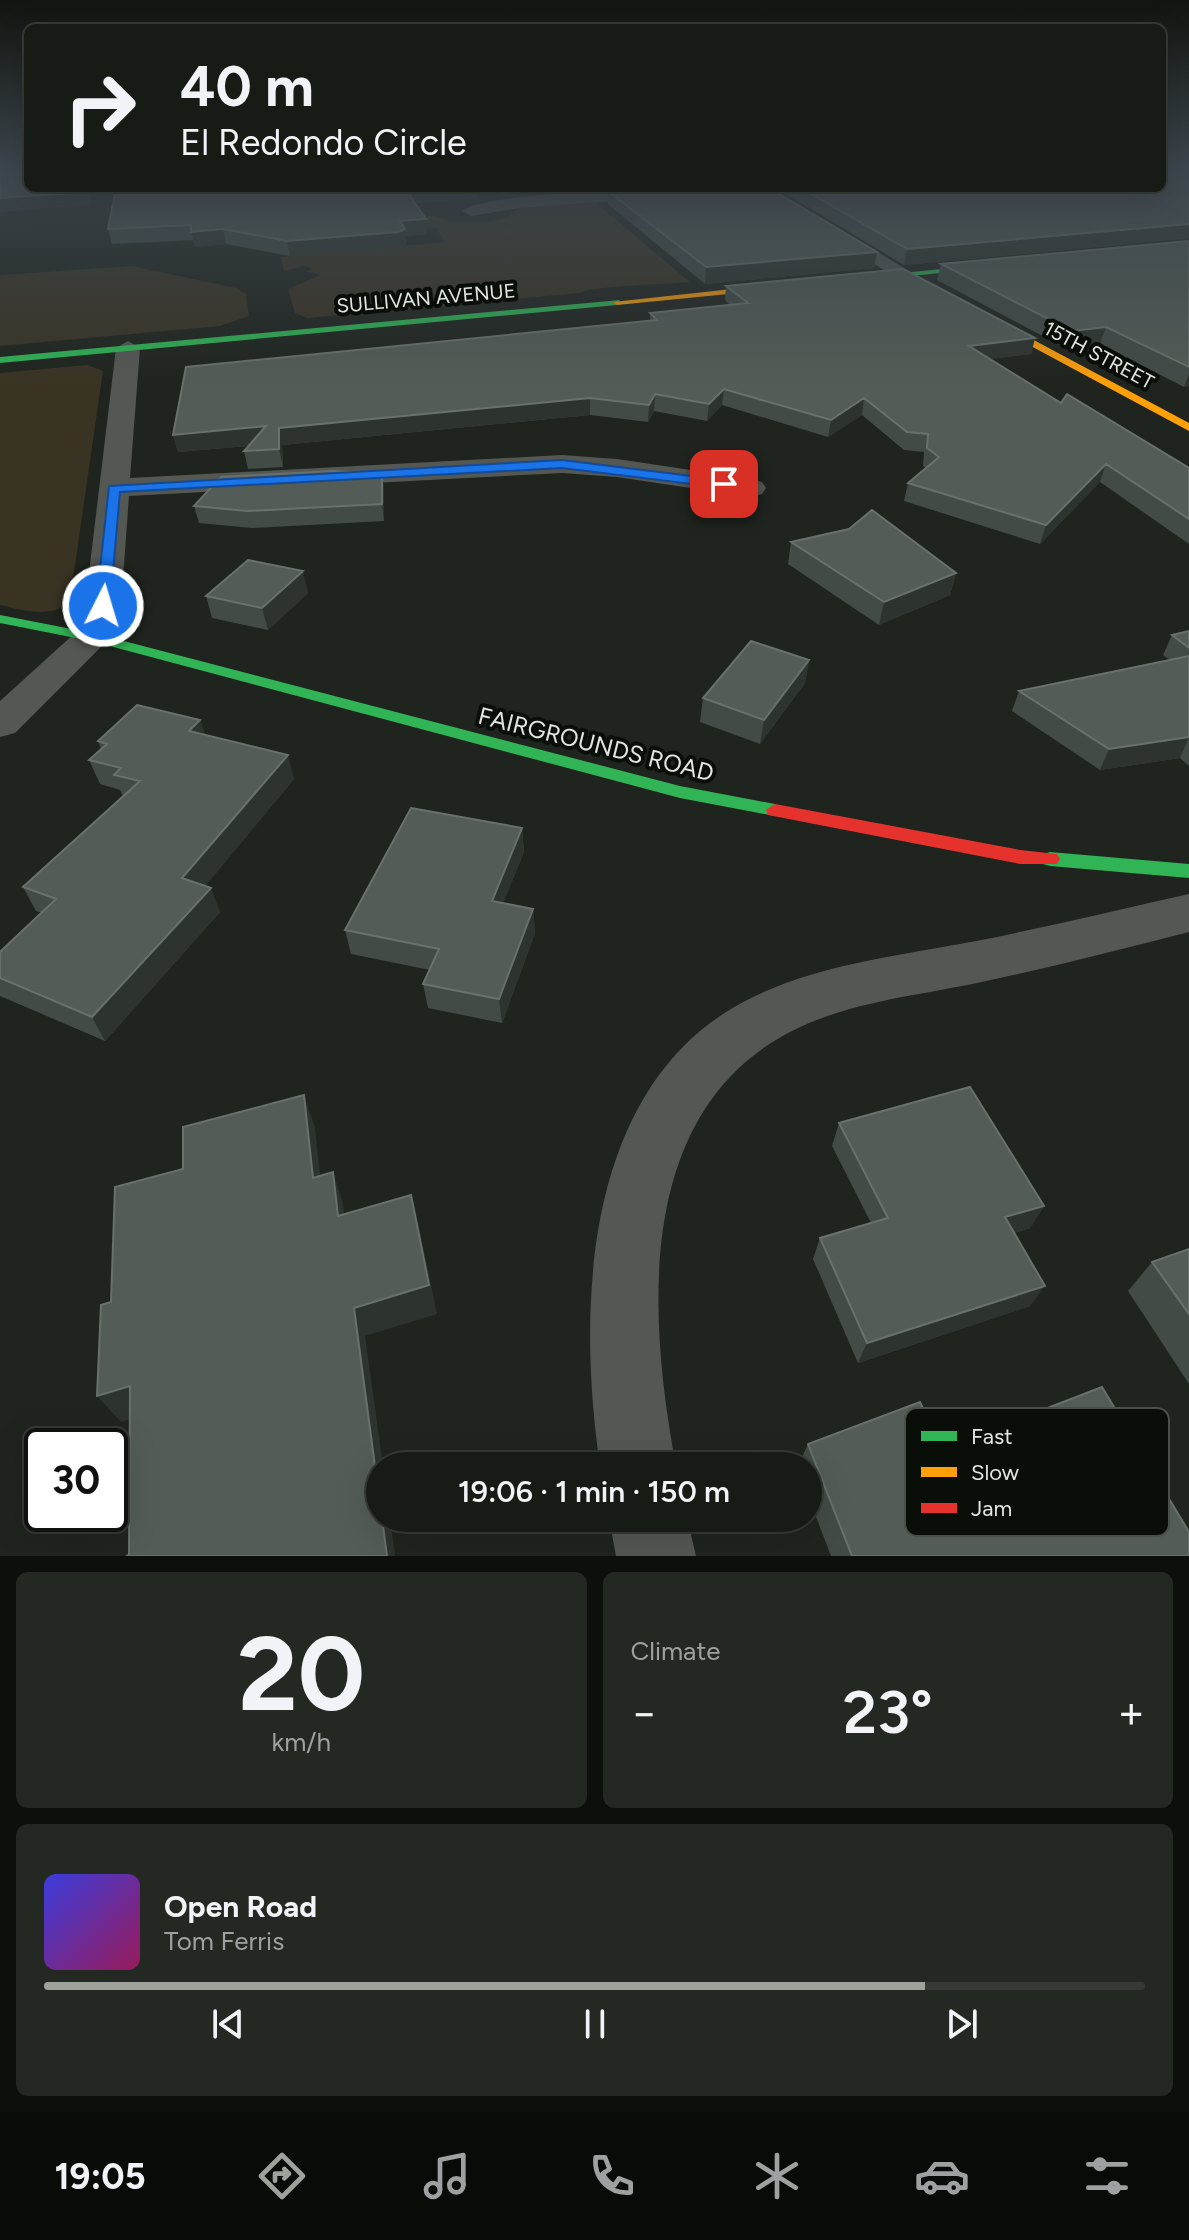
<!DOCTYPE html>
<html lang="en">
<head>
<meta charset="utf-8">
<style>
	:root { --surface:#171b16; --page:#242823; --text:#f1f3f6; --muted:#9ea1a1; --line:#363935; --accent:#9da39b }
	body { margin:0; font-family:Figtree,sans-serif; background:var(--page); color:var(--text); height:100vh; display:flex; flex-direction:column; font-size:30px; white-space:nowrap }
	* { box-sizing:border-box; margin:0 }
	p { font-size:26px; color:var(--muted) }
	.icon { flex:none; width:44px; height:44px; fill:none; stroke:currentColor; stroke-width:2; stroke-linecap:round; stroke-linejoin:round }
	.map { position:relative; height:1556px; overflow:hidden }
	.details { display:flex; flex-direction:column; gap:16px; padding:16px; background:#0d0f0c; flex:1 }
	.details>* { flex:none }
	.guide { position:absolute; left:24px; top:24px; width:1142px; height:168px; border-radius:12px; box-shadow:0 8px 32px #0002,0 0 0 2px var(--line); background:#171b16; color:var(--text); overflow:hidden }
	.speed { position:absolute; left:24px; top:1428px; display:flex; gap:16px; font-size:40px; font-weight:700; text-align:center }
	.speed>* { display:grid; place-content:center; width:104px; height:104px; border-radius:50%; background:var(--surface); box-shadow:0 8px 32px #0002,0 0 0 2px var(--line); line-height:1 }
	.speed .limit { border:4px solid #111; border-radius:12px; background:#fff; color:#111 }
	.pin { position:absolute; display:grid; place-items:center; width:68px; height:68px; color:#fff; margin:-34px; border-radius:16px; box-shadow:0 4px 12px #0006 }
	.me { position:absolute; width:88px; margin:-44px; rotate:5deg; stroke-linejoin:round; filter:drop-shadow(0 0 6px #0008) }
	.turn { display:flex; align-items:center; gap:28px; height:168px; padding:0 24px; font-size:36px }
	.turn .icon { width:104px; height:104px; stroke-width:2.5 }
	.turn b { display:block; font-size:56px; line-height:68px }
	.big { font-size:60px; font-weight:600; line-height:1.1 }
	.details .widget { flex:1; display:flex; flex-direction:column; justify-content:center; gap:12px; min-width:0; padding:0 28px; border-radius:12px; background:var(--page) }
	.details .dial { align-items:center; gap:0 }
	.dial b { font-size:104px; line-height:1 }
	.song { display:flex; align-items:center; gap:24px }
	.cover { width:96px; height:96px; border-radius:12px; background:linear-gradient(135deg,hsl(240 70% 55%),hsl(330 70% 35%)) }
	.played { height:8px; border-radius:4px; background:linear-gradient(90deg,var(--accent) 80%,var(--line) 80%) }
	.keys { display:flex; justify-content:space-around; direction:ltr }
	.heat { display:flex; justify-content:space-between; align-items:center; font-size:44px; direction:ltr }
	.details .tiles { flex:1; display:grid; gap:16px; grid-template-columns:1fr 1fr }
	.widget:last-child { grid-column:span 2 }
	.trip { position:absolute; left:366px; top:1452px; width:456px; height:80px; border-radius:40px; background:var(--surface); box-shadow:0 8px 32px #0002,0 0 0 2px var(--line); font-weight:600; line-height:80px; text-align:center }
	.menu { display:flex; height:128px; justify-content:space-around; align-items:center; background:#090b09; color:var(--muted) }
	.menu .icon { width:56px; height:56px }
	.menu .on { color:var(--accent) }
	.menu b { font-size:36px; color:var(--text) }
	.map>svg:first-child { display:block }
	.green { fill:#393324 }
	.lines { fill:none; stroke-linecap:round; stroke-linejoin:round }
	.street { fill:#555753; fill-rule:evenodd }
	.fast { fill:#30b455; fill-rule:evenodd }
	.slow { fill:#ff9f0a; fill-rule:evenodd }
	.jam { fill:#e5322d; fill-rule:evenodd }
	.wall { fill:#424b46 }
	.shaded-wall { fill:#2d342f }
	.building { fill:#535c56; stroke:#69716c; stroke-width:2 }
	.route { fill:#1a73e8; stroke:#114b97; stroke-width:2 }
	.labels { text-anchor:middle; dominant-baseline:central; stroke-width:8; stroke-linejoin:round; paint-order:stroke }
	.far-street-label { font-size:20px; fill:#e1e7df; stroke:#0a0e09 }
	.street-label { font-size:24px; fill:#e1e7df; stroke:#0a0e09 }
	.key { fill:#0a0e09; stroke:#4a4f49; stroke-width:2 }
	.key-label { font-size:22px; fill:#e1e7df }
</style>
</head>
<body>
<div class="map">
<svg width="1189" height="1556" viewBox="0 0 1189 1556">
	<rect width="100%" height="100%" fill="#1f241e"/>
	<!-- green -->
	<path class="green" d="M595 202 690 282C670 284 591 286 580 293L307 318 295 313 288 289 320 275 306 272 313 268 303 266 284 271 281 257 445 242 436 228 406 230 399 219 435 216 451 222H486L505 218 520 208Z
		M132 266 236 288 246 294 249 316 220 326 0 346V275Z
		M87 365 103 371 70 600C54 620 22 610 0 605V373Z"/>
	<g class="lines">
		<!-- street -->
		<path class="street" d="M657 188H733L725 193 519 208 471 216 462 211C481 194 624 190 657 188Z
			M751 188H771L914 274 904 280 897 278Z
			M128 341 140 348 130 478 562 455 617 459 751 479 762 482 766 488 762 494 751 497 617 477 562 473 129 496 121 606 111 637 15 733 0 737V701L75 633 85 606 116 348Z
			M1189 894V932C1119 950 1048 968 977 983 915 996 848 1002 790 1032 634 1113 648 1317 676 1466H600C578 1315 582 1104 726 1012 799 966 893 957 976 941 1047 927 1118 910 1189 894Z
			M609 1518H687L696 1556H616Z"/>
		<!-- fast -->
		<path class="fast" d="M997 263 1000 267 851 282 847 279Z
			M620 300 617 305 0 363V357Z
			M0 615 97 634 680 786 775 804 784 810 775 816 680 798 91 641 0 623Z
			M1050 852 1189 864V878L1050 866 1043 864 1040 859 1043 854Z"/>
		<!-- slow -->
		<path class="slow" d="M786 283 789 288 617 305 613 302Z
			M977 313H983L1189 423V431L977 317Z"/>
		<!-- jam -->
		<path class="jam" d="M775 804 1020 850 1057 854 1060 859 1057 864H1020L768 815 766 810Z"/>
	</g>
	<!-- wall -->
	<path class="wall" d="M1189 166V238L904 265 777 188H1162Z
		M477 190 478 198 415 203 427 234 405 236 406 245 400 247 290 256 226 244 195 247 193 240 112 244 108 229Z
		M608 191 877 252 874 268 705 284 608 204Z
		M1189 241V386L1184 387 1100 344 1067 349 937 280 941 264Z
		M726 286 1035 338 1031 354 989 359 1061 403 1189 468V544L1100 482 1040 544 904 501 908 483 926 468 923 466 924 452 904 450 862 415 828 437 722 405 707 421 654 411 648 422 590 415 282 445 283 467 248 469 244 451 248 446 178 452 173 435 650 321V313L730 305 725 300Z
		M382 474 384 490V521L252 528 199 523 194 506Z
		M791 542 956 573 950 595 879 625 788 564Z
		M308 593 268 630 212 618 206 596Z
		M1189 631V766L1180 758 1100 770 1012 711 1019 691 1170 660 1163 655 1172 635Z
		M809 660 805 683 760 744 700 722 703 698Z
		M200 720 205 735 294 779 205 886 220 912 105 1041 0 996V952L42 913 36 911 23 887 123 796 120 790 100 784 89 760 101 749 98 741Z
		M522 828 524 852 503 903 533 909 535 933 502 1023 428 1008 423 984 430 970 351 954 345 930Z
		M839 1123 1044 1206 1030 1228 1014 1233 1030 1306 858 1363 813 1259 820 1238 871 1223 832 1146Z
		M1189 1249V1384L1128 1291 1152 1262Z
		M988 1431 1189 1556H831L808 1496V1466H798L808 1444 938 1439Z"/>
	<!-- shaded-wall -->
	<path class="shaded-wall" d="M90 188 91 205 0 212V198Z
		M428 188H509L477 190 478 198 407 204 406 190Z
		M426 219 427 234 405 236 406 245 400 247 290 256 287 241 400 221Z
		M1189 224V238L904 265 907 249Z
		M223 229 226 244 195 247 191 232Z
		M877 252 874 268 705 284 706 267Z
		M1106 327 1100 344 1067 349 1072 331Z
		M1035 338 1031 354 965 362 969 346Z
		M1189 374V386L1184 387Z
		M724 389 722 405 707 421 709 404Z
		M655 394 654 411 648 422 649 405Z
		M590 398V415L282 445 283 467 279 449V428Z
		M864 398 862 415 828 437 831 420Z
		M266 426 270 444 178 452 173 435Z
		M1106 464 1100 482 1040 544 1046 525Z
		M382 474 384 490V521L382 504Z
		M303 571 308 593 268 630 262 608Z
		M956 573 950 595 879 625 884 602Z
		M809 660 805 683 760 744 764 720Z
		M200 720 208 743 189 731Z
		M1189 737 1180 758 1100 770 1109 749Z
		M288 755 294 779 192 902 182 878Z
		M522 828 524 852 494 926 492 901Z
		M211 888 220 912 105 1041 92 1017Z
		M533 909 535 933 502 1023 499 999Z
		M304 1095 315 1128 324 1209 313 1178Z
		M333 1172 343 1204 349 1246 338 1216Z
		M411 1195 419 1226 437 1314 365 1336 383 1466H380V1504L354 1308Z
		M1044 1206 1030 1228 992 1239 1005 1217Z
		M1045 1286 1030 1306 858 1363 867 1343Z
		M130 1386 152 1412 121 1422 97 1396Z
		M382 1518H390L395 1556H387Z"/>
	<!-- building -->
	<path class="building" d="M0 166H28V188H87V192L0 198Z
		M1162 166H1189V224L907 249 801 188H1162Z
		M116 188H428L406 190 426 219 400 221 405 229 398 232 287 241 223 229 191 232V225L108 229Z
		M645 188H769L877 252 706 267 608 191Z
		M1189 241V367L1106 327 1072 331 941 264Z
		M903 269 1035 338 969 346 1061 403 1067 394 1189 468V519L1106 464 1046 525 908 483 939 457 927 448 928 434 907 432 864 398 831 420 724 389 709 404 655 394 649 405 590 398 279 428V449L244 451 266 426 173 435 186 367 657 320 650 313 748 303 726 286Z
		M333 471 382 474V504L247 511 194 506 221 477Z
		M872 510 956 573 884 602 791 542 849 529Z
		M248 560 303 571 262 608 206 596Z
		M1189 631V648L1172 635Z
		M751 641 809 660 764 720 703 698Z
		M1189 656V737L1109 749 1019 691Z
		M137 705 200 720 189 731 288 755 182 878 211 888 92 1017 0 978V952L56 899 23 887 140 781 114 775 121 768 89 760 107 744 98 741Z
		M411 808 522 828 492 901 533 909 499 999 423 984 439 949 345 930Z
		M970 1087 1044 1206 1005 1217 1045 1286 867 1343 820 1238 888 1218 839 1123Z
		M304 1095 313 1178 333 1172 338 1216 411 1195 429 1285 354 1308 380 1504V1518H382L387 1556H126L129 1555 130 1386 97 1396 101 1305 111 1302 115 1187 183 1169V1127Z
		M1189 1249V1314L1152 1262Z
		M1102 1387 1189 1532V1556H852L808 1444 920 1402 938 1439 983 1420 988 1431Z"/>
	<!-- sky -->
	<linearGradient id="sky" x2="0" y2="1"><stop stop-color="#111410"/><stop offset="0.43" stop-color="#3c454c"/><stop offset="1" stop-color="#3c454c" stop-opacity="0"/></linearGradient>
	<rect width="1189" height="384" fill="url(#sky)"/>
	<!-- route -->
	<path class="route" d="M562 460 724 480 731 484 724 488 562 468 120 492 110 606 103 611 96 606 109 486Z"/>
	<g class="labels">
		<!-- far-street labels -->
		<g class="far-street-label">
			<text transform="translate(426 298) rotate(-5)">SULLIVAN AVENUE</text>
			<text transform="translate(1099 355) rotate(28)">15TH STREET</text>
		</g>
		<!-- street labels -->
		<g class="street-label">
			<text transform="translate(596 744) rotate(14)">FAIRGROUNDS ROAD</text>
		</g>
	</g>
	<!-- legend -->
	<rect x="905" y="1408" width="264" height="128" rx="12" class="key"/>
	<rect x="921" y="1431" width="36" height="10" fill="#30b455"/>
	<rect x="921" y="1467" width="36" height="10" fill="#ff9f0a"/>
	<rect x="921" y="1503" width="36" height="10" fill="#e5322d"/>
	<g class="key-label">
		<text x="971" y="1444">Fast</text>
		<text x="971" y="1480">Slow</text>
		<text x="971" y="1516">Jam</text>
	</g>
</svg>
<div class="speed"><div class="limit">30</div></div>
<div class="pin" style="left:724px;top:484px;background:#d93025"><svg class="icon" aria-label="arrive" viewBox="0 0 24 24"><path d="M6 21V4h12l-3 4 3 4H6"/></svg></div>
<svg class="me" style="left:103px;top:606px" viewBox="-20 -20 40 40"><circle r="17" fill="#1a73e8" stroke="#fff" stroke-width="3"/><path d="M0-11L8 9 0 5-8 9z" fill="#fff"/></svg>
<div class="trip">19:06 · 1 min · 150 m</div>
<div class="guide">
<div class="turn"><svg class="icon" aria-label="right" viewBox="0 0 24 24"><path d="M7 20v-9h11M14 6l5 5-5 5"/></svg><div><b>40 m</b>El Redondo Circle</div></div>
</div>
</div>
<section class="details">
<div class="tiles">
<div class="widget dial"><b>20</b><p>km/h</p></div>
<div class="widget"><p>Climate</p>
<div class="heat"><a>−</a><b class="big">23°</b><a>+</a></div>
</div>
<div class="widget">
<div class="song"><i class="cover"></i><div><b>Open Road</b><p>Tom Ferris</p></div></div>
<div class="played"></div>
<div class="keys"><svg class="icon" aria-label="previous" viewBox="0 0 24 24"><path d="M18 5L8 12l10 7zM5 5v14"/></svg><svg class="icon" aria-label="pause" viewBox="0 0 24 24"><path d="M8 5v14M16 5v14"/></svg><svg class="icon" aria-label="next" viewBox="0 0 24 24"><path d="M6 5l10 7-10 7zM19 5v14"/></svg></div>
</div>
</div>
</section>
<nav class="menu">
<b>19:05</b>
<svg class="icon on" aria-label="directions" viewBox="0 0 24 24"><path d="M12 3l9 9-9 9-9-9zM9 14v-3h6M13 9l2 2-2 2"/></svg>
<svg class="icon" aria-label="music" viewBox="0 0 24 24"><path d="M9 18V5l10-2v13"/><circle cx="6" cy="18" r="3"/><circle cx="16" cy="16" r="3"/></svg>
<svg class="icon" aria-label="phone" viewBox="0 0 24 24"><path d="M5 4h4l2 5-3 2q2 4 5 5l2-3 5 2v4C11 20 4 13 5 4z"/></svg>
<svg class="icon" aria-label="climate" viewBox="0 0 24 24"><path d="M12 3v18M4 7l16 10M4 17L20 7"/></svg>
<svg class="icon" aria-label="car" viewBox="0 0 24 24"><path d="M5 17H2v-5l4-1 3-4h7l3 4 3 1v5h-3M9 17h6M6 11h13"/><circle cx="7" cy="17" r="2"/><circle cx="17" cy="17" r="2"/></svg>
<svg class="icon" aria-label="filters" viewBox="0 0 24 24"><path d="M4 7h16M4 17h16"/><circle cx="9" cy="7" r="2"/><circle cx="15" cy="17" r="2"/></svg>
</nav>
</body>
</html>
